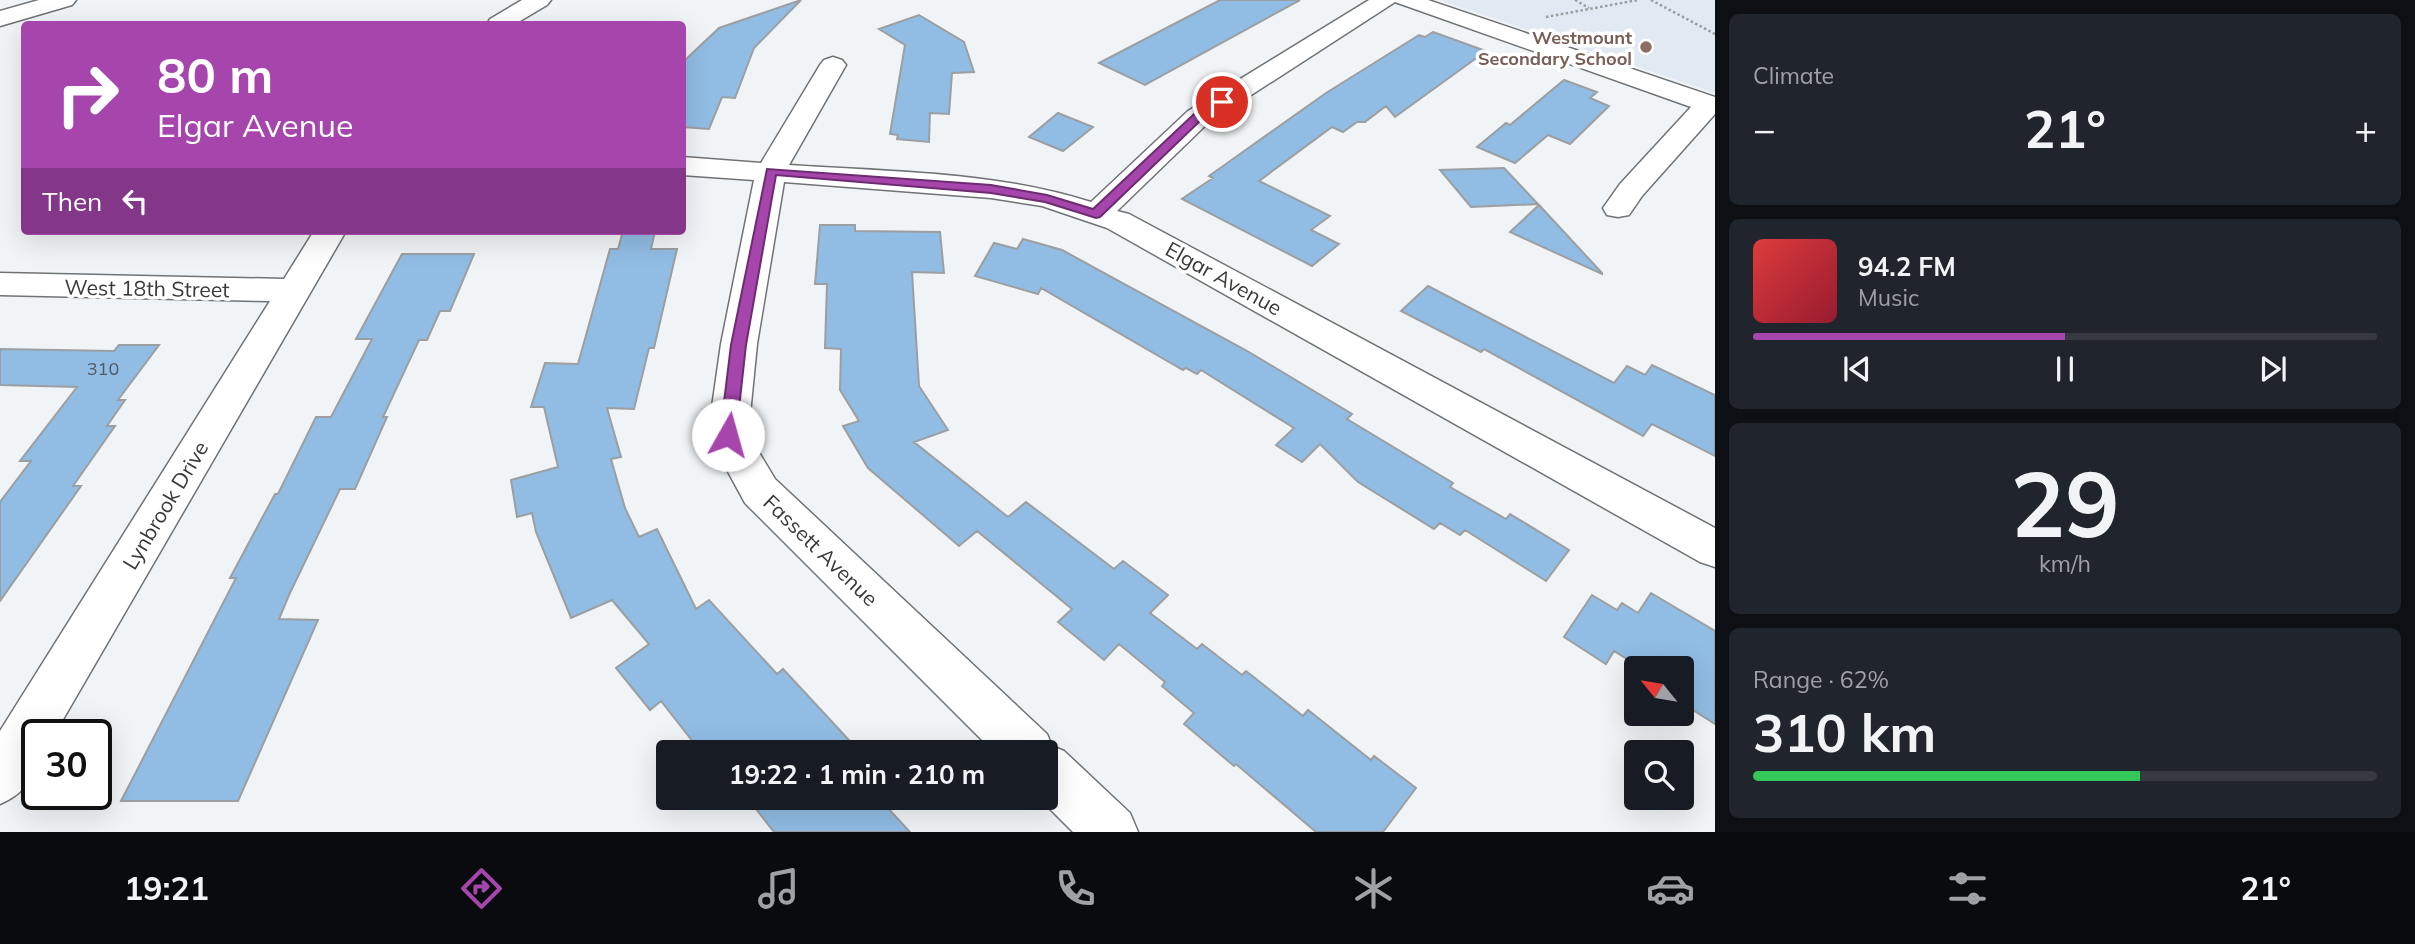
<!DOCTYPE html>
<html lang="en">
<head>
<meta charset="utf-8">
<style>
	:root { --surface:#171b24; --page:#20242c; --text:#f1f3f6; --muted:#9ea1a6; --line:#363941; --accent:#a645ac }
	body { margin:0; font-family:Mulish,sans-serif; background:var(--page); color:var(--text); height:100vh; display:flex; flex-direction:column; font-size:26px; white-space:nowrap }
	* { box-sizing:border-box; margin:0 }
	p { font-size:23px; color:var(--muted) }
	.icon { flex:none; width:38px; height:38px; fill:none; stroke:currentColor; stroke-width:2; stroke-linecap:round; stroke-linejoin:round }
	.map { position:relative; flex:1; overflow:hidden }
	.sheet { display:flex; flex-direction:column; gap:14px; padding:14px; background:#0d0f14; width:700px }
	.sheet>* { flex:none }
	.top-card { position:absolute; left:21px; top:21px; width:665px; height:214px; border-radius:7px; box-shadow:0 7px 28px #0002; background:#a645ac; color:#fff; overflow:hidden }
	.needle { width:46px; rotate:300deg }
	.buttons { position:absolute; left:1624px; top:656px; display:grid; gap:14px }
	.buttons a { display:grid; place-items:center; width:70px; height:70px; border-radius:7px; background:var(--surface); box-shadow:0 7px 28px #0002; font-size:35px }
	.speed { position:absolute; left:21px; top:719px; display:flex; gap:14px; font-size:35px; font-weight:700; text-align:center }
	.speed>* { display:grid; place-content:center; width:91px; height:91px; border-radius:50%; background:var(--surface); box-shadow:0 7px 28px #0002; line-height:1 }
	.speed .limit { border:4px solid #111; border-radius:10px; background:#fff; color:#111 }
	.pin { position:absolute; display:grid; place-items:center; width:60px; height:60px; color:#fff; margin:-30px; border:4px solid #fff; border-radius:50%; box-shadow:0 2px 7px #0007 }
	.me { position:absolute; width:77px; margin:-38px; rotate:7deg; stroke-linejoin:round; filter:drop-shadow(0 0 5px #0008) }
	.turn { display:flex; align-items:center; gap:24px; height:147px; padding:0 21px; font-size:32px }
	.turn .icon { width:91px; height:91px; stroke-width:2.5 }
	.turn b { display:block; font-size:49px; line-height:60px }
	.then { display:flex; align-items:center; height:66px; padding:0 21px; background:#0003; gap:14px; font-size:26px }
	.big { font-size:52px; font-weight:700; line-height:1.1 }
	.sheet .tile { flex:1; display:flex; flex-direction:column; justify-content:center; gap:10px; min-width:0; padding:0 24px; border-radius:10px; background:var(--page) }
	.sheet .dial { align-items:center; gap:0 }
	.dial b { font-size:91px; line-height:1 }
	.song { display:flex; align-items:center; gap:21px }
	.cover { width:84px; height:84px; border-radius:10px; background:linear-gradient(135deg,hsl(0 70% 55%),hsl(350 70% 35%)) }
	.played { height:7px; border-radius:4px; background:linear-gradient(90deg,var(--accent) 50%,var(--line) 50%) }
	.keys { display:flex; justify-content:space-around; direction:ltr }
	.heat { display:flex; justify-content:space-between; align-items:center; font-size:38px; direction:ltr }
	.charge { height:10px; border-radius:5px; background:linear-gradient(90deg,#34c759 62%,var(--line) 0) }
	.trip { position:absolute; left:656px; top:740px; width:402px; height:70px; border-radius:7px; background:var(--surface); box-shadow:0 7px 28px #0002; font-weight:700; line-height:70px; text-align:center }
	.tabs { display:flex; height:112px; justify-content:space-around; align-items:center; background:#090b0e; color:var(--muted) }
	.tabs .icon { width:49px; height:49px }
	.tabs .current { color:var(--accent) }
	.tabs b { font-size:32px; color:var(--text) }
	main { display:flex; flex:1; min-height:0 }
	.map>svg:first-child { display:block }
	.built { fill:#e1e9f2 }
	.building { fill:#91bce4; stroke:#9c9fa1; stroke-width:2 }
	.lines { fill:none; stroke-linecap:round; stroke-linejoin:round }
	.minor-casing { stroke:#707375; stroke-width:3 }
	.secondary-casing { stroke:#707375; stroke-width:3 }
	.path { stroke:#9b9d9f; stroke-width:2.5; stroke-dasharray:2.5 2.5; stroke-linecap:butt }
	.minor { fill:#fff; fill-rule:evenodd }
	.secondary { fill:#fff; fill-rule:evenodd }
	.route { fill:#a645ac; stroke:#6c2d70; stroke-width:2 }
	.education-dot { fill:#8d6e63; stroke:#fff; stroke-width:2.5 }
	.labels { text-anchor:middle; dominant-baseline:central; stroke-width:7; stroke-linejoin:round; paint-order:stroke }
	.far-education-label { font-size:18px; font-weight:bold; fill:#785e54; stroke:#fff; text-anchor:end }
	.number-label { font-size:18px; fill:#4e5964 }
	.street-label { font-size:21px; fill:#373839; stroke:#fff }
</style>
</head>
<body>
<main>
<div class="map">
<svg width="1715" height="832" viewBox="0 0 1715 832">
	<rect width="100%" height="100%" fill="#f1f4f6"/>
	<!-- built -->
	<path class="built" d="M1439 0H1715V93Z"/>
	<!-- building -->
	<path class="building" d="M801 0 754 48 735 98 722 97 709 129 682 127V63L719 28Z
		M1220 0H1300L1145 85 1099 63Z
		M919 15 964 42 974 72 952 73 949 114 930 113 929 142 897 139 898 135 890 134 905 45 879 29Z
		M1433 32 1486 51 1395 117 1386 106 1365 122H1357L1343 132 1332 127 1259 181 1330 216 1311 230 1339 244 1312 266 1182 199 1213 178 1209 176 1326 93 1419 35 1425 37Z
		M1564 80 1597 92 1590 98 1609 106 1570 144 1548 135 1515 163 1477 147 1506 123 1510 125Z
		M1058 113 1093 127 1063 151 1029 137Z
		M1504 168 1538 204 1471 207 1440 170Z
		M1539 205 1602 273V274L1510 232Z
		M820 225H855V231L940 232 944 273 912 272 919 386 948 430 914 442 1008 517 1026 502 1114 569 1123 561 1168 595 1150 613 1197 649 1202 644 1242 675 1246 671 1303 716 1308 710 1371 760 1374 756 1416 788 1383 832H1316L1236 764 1234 766 1184 724 1194 713 1162 686 1165 682 1119 644 1104 660 1058 622 1072 609 977 531 959 546 868 468 843 426 859 421 840 390 841 349 825 348 827 284H815Z
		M623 231H655L651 249H677L654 348H649L634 409 607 408 621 457 611 459 625 508 639 537 657 529 696 609 709 600 777 674 783 669 860 752H701L661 701 650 710 616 668 649 644 612 600 571 618 536 532 532 513 517 517 511 480 558 467 544 407H531L545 363 578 364 610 249H618Z
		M1023 239 1062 250 1249 352 1352 414 1347 419 1453 483 1450 487 1506 519 1510 514 1569 550 1546 581 1465 530 1460 535 1440 523 1434 529 1358 482 1320 444 1302 462 1276 445 1294 428 1201 370 1197 374 1186 368 1183 370 1041 288 1038 294 975 276 994 243 1017 249Z
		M402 254H474L450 311H440L427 340H419L383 417H387L355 489H340L289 595 279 619 318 620 238 801H121L236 578H230L275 494H278L316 417H331L372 339H356Z
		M1428 286 1614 383 1627 366 1645 375 1652 365 1715 395V456L1652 424 1643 436 1484 349 1481 352 1401 311Z
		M119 345H159L118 400H125L107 426H115L73 486H81L0 601V502L31 461H20L77 387 0 385V349L114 351Z
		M1651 593 1715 631V724L1682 703V668H1641L1614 651 1606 664 1564 637 1592 595 1617 610 1622 603 1638 613Z
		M769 798H892L885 805 910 832H774L756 809Z"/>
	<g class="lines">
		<defs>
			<path id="minor" d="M522 0H551L547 5 515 24H487L490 19Z
				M1369 0H1428L1715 97V114L1642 196 1629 215 1618 217 1607 215 1603 208 1620 184 1691 107 1395 2 1208 123 1117 211 1129 214 1715 528V567L1700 562 1107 228 1042 206 991 198 784 182 757 344 748 434 775 479 1047 734 1052 746 1064 751 1130 813 1138 832H1073L1039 798H1046V752H994L745 503 708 435 721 344 754 180 682 175V157L761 163 820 65 824 60 833 57 842 60 846 65 789 165C889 172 994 171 1091 202L1188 111Z
				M314 231H346L54 735H37C37 768 33 790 0 804V731L270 301 0 295V273L284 279Z"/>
			<path id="secondary" d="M39 0H76L72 5 0 26V11Z"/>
		</defs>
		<!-- minor casing -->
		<use href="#minor" class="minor-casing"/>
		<!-- secondary casing -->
		<use href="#secondary" class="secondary-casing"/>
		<!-- path -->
		<path class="path" d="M1575 0 1589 8
			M1651 0 1715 34
			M1546 17 1638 0"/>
		<!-- minor -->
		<use href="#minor" class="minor"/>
		<!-- secondary -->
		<use href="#secondary" class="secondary"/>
	</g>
	<!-- route -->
	<path class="route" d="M1222 99 1227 102 1226 105 1202 119 1100 217 1096 218 1045 202 991 193 776 175 746 345 736 435 733 439H722L720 435 731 345 767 169 991 185 1047 195 1093 209 1194 114Z"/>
	<!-- markers -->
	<circle class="education-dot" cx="1646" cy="47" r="7"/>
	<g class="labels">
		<!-- far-education labels -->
		<g class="far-education-label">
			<text x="1632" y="37">Westmount<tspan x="1632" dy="21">Secondary School</tspan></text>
		</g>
		<!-- number labels -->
		<g class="number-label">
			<text x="103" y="368">310</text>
		</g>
		<!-- street labels -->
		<g class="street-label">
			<text transform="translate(1224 278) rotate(29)">Elgar Avenue</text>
			<text transform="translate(147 288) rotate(1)">West 18th Street</text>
			<text transform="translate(165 505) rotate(-59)">Lynbrook Drive</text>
			<text transform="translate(821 550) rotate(44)">Fassett Avenue</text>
		</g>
	</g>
</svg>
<div class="buttons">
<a><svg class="needle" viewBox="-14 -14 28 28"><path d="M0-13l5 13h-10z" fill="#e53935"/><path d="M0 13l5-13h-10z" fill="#9ea1a6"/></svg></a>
<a><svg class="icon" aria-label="search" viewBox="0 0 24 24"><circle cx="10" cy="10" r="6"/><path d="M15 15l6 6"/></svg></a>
</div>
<div class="speed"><div class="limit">30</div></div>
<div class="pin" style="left:1222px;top:102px;background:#d93025"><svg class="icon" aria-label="arrive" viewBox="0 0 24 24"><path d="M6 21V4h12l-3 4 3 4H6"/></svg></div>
<svg class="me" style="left:728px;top:435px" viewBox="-20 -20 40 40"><circle r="19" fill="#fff"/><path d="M0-13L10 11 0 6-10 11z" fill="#a645ac"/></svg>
<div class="trip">19:22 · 1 min · 210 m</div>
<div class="top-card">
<div class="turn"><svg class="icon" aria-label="right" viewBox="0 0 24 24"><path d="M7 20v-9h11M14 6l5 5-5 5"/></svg><div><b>80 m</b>Elgar Avenue</div></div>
<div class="then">Then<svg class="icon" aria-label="left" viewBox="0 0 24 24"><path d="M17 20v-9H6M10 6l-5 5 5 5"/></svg></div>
</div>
</div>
<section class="sheet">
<div class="tile"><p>Climate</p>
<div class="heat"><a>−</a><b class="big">21°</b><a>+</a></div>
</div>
<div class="tile">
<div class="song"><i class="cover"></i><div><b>94.2 FM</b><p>Music</p></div></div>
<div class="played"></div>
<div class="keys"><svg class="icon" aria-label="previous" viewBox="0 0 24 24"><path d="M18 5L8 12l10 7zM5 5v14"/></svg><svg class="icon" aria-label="pause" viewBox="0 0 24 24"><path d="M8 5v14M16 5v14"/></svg><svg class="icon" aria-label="next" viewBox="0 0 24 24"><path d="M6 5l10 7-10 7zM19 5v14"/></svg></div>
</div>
<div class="tile dial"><b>29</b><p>km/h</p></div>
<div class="tile"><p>Range · 62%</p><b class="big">310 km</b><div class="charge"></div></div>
</section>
</main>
<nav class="tabs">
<b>19:21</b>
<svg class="icon current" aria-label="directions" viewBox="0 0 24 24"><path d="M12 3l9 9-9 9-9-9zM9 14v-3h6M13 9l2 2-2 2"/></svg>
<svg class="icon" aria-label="music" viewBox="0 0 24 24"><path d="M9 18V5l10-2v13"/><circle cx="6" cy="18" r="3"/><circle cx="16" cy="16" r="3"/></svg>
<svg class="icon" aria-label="phone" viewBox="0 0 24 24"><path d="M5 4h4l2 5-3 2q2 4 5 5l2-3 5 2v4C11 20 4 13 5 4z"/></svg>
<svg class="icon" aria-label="climate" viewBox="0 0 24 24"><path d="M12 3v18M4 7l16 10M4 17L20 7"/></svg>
<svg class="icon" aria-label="car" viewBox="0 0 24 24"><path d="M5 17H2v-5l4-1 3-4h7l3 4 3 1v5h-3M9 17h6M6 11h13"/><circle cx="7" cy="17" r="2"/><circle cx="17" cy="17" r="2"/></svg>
<svg class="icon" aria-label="filters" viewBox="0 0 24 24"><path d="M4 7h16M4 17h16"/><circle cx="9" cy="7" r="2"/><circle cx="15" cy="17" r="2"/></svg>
<b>21°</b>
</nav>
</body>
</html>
